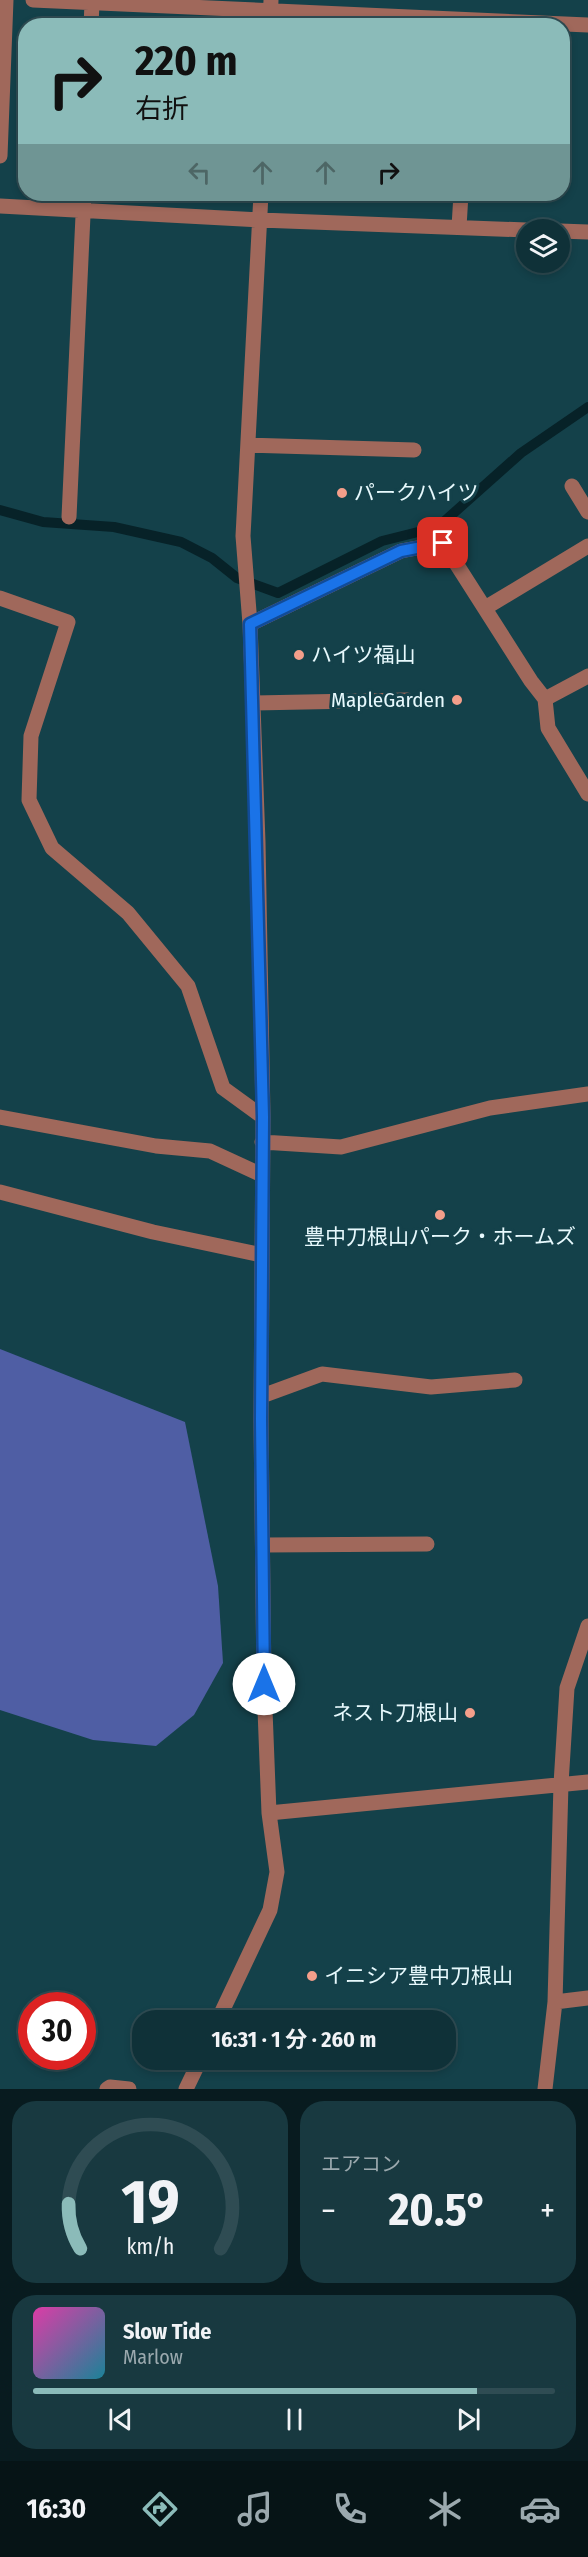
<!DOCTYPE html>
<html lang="ja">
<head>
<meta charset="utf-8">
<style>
	:root { --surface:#0f3138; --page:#183940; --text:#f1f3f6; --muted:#9ba9ae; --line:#2f4c53; --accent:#8bbbb9 }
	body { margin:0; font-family:"Fira Sans Condensed","Noto Sans JP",sans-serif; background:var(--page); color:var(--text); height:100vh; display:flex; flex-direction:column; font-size:22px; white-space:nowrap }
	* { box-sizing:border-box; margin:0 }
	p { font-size:20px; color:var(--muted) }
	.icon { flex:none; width:33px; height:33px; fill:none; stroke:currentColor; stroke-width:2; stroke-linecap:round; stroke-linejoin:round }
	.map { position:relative; height:2089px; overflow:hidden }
	.sheet { display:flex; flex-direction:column; gap:12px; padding:12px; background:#081b1f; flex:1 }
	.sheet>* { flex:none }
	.hud { position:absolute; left:18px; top:18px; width:552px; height:183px; border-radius:24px; box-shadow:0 3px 9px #0003,0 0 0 2px var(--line); background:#8bbbb9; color:#111; overflow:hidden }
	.buttons { position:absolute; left:516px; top:219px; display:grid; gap:12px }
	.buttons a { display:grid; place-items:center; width:54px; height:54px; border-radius:50%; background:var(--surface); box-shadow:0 3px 9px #0003,0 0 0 2px var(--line); font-size:30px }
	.speed { position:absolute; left:18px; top:1992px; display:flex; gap:12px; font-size:30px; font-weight:700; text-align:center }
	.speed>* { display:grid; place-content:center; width:78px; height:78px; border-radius:50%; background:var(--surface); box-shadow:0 3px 9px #0003,0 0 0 2px var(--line); line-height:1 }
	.speed .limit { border:9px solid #d22; background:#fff; color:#111 }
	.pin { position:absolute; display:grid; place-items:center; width:51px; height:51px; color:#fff; margin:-26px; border-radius:12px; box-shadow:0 3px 9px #0006 }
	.me { position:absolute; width:66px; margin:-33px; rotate:0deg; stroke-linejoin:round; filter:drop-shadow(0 0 4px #0008) }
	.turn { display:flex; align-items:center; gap:21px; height:126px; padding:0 18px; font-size:27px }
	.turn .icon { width:78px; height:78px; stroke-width:2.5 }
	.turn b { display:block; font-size:42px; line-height:51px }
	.lanes { display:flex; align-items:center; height:57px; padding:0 18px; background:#0003; justify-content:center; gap:30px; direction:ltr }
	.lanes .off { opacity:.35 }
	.big { font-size:45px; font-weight:700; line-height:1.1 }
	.sheet .tile { flex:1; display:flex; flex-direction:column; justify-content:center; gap:9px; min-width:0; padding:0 21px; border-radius:24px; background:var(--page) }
	.sheet .dial { align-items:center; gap:0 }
	.dial svg { height:156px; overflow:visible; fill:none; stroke:var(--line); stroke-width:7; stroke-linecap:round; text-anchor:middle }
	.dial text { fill:var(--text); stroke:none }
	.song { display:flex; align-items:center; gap:18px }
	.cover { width:72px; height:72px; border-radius:9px; background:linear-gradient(135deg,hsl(320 70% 55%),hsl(190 70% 35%)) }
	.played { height:6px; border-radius:3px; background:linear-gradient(90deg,var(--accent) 85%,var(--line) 85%) }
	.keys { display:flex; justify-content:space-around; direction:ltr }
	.heat { display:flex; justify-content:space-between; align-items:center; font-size:33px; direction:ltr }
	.sheet .tiles { flex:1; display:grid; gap:12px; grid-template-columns:1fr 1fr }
	.tile:last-child { grid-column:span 2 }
	.trip { position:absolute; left:132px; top:2010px; width:324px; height:60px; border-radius:24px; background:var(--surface); box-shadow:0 3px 9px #0003,0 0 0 2px var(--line); font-weight:700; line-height:60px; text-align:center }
	.menu { display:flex; height:96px; justify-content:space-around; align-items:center; background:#061416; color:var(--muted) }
	.menu .icon { width:42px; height:42px }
	.menu .selected { color:var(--accent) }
	.menu b { font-size:27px; color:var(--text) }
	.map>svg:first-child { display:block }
	.green { fill:#4f5ea4 }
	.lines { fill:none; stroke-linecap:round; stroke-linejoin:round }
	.stream { stroke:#072228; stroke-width:10 }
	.minor { stroke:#a0685b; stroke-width:15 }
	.route-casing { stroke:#114b97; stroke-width:15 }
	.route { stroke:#1a73e8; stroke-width:10 }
	.poi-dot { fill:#f49e8a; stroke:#14414a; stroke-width:2 }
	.labels { text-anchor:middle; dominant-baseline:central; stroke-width:6; stroke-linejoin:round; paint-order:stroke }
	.poi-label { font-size:21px; fill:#e7f9fd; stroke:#14414a; text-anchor:start }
</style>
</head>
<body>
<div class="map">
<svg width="588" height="2089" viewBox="0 0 588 2089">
	<rect width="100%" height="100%" fill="#14414a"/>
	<!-- green -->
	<path class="green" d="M0 1349 185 1422 218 1586 223 1663 194 1715 156 1746 93 1740 0 1710Z"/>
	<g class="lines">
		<!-- stream -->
		<path class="stream" d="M0 510 43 522 114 527 181 542 212 558 237 578 278 593 382 541 438 527 521 453 588 407"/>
		<!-- minor -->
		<path class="minor" d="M33 0 588 25
			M91 26 92 3
			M270 26 271 0
			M0 156 6 0
			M0 206 260 220 526 230
			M459 227 461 194
			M560 231 588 232
			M249 445 414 450
			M572 486 588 512
			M69 517 84 194
			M0 598 68 622 31 736 29 800 52 848 128 913 188 986 223 1088 263 1117
			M485 608 588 546
			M250 624 401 551 443 543 531 681 545 699 548 728 588 794
			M545 699 588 676
			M253 703 407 700
			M0 1117 156 1146 210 1151 262 1175
			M262 1142 341 1147 490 1108 588 1094
			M0 1192 153 1232 262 1255
			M262 1396 322 1374 431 1387 515 1380
			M264 1545 427 1544
			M269 1813 588 1782
			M555 2002 588 1998
			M218 2020 270 1910 277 1872 269 1813 264 1684 261 1420 263 1117 258 842 250 624 243 536 261 194
			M107 2089 110 2087 129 2089
			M186 2089 200 2060
			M545 2089 555 2002 561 1784 567 1688 588 1626"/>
	</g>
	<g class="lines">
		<defs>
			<path id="route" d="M264 1684 261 1420 263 1117 250 624 401 551 443 543"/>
		</defs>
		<!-- route casing -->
		<use href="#route" class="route-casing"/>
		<!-- route -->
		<use href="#route" class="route"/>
	</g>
	<!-- markers -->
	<g class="poi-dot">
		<circle cx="342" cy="493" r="6"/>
		<circle cx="299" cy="655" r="6"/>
		<circle cx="457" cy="700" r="6"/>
		<circle cx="440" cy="1215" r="6"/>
		<circle cx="470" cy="1713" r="6"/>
		<circle cx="312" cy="1976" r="6"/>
	</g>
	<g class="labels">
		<!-- poi labels -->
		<g class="poi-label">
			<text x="354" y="493">パークハイツ</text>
			<text x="311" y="655">ハイツ福山</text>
			<text x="445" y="700" text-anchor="end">MapleGarden</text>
			<text x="440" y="1237" text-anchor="middle">豊中刀根山パーク・ホームズ</text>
			<text x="458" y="1713" text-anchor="end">ネスト刀根山</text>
			<text x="324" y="1976">イニシア豊中刀根山</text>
		</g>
	</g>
</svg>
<div class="buttons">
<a><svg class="icon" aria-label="layers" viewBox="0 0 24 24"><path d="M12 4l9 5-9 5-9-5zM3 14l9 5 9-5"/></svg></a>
</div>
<div class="speed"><div class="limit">30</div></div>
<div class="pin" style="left:443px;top:543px;background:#d93025"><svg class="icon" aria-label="arrive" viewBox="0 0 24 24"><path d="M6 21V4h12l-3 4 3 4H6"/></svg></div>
<svg class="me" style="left:264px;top:1684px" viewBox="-20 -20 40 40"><circle r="19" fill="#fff"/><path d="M0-13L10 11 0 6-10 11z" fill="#1a73e8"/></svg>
<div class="trip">16:31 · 1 分 · 260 m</div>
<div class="hud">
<div class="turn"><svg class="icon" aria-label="right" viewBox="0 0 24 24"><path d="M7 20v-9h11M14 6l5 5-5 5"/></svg><div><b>220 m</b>右折</div></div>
<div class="lanes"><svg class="icon off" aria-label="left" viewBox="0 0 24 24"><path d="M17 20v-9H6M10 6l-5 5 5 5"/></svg><svg class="icon off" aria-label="ahead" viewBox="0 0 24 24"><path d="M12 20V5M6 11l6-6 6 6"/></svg><svg class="icon off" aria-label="ahead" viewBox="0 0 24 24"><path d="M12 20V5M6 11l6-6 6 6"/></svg><svg class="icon" aria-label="right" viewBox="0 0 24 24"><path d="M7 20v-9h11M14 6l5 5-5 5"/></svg></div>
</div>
</div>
<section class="sheet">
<div class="tiles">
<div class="tile dial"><svg viewBox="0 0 100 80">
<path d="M14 69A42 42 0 1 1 86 69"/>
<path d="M14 69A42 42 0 0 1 8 46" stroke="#8bbbb9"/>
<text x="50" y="56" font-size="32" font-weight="700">19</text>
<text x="50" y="72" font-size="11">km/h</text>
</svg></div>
<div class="tile"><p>エアコン</p>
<div class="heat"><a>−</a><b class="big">20.5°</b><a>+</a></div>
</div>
<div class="tile">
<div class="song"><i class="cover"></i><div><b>Slow Tide</b><p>Marlow</p></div></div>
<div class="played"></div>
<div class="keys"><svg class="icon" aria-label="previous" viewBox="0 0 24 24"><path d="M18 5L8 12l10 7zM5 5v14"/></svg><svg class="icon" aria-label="pause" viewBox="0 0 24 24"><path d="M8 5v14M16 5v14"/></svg><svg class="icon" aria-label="next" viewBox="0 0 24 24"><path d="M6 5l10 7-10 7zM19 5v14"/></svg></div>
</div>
</div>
</section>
<nav class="menu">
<b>16:30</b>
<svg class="icon selected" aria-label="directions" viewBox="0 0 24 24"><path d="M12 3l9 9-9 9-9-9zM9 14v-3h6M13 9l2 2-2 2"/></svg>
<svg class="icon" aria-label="music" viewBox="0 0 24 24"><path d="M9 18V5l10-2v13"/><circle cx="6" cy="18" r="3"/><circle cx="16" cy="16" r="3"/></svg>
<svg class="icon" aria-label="phone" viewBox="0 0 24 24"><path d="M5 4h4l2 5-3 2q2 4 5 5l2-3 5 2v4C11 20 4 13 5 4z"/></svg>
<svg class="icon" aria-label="climate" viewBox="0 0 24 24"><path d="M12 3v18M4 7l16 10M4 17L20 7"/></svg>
<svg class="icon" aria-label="car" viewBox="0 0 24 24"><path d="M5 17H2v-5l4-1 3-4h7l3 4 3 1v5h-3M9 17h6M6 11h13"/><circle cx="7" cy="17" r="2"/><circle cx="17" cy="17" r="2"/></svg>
</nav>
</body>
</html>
